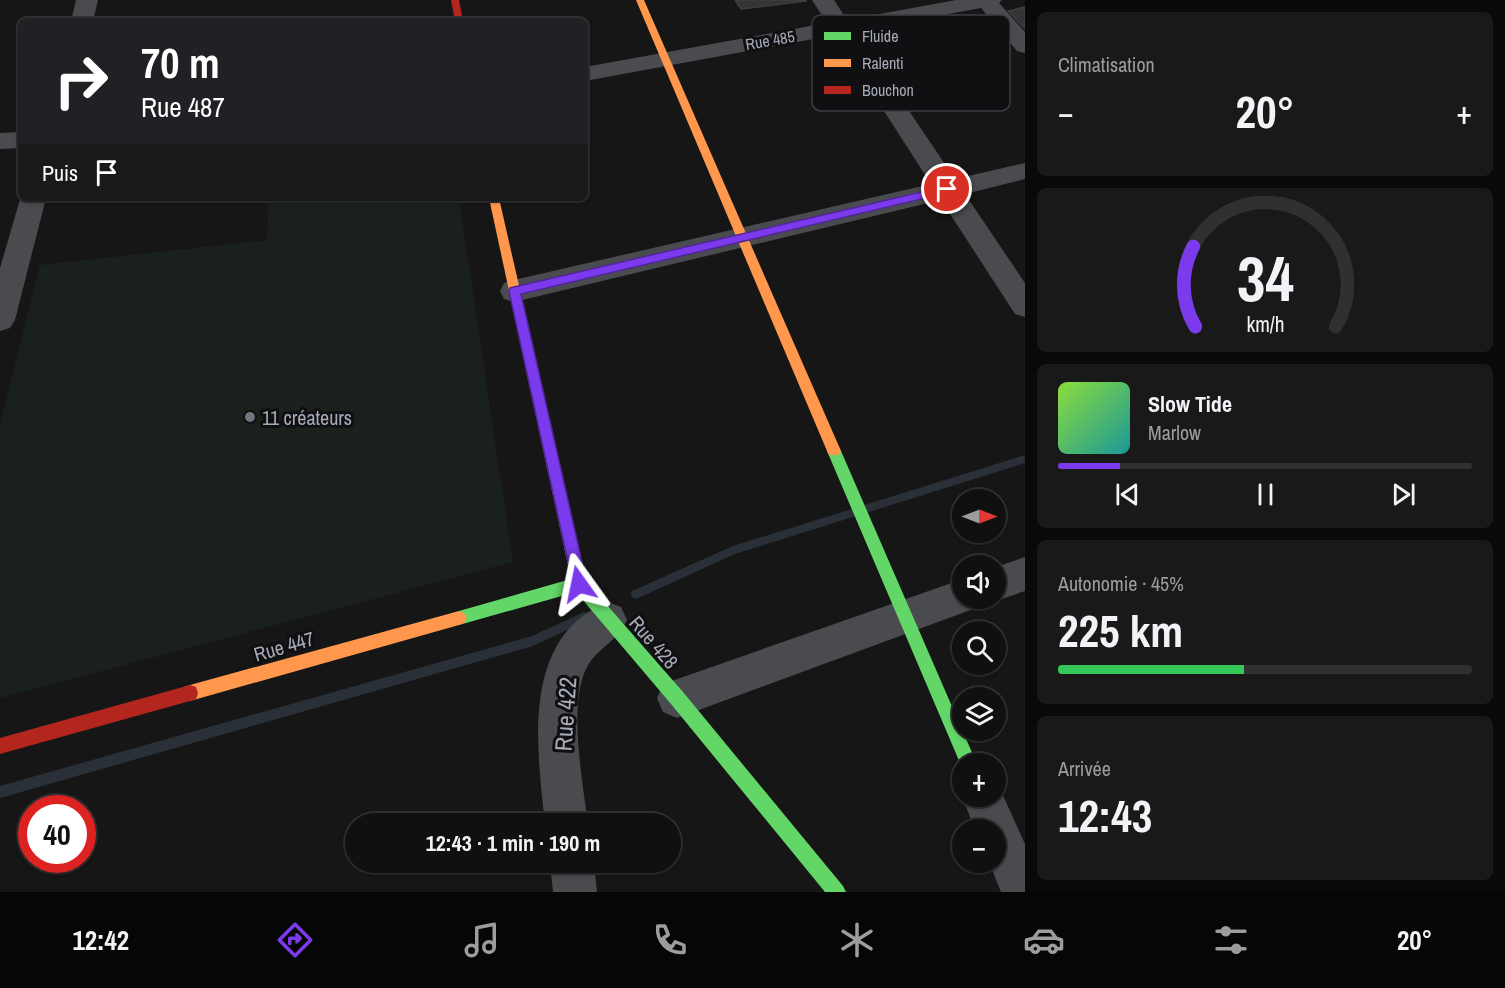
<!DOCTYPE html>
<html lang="fr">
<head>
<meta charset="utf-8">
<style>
	:root { --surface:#101010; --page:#191919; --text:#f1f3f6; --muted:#9c9d9f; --line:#303030; --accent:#7c3aed }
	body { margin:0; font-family:"Archivo Narrow",sans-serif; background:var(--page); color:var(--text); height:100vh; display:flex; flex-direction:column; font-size:22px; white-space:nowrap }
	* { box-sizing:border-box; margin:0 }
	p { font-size:20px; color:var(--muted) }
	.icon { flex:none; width:33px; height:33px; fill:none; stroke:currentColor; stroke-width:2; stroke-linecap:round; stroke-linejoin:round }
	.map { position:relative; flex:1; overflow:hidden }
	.sheet { display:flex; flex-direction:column; gap:12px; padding:12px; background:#090909; width:480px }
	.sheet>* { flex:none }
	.top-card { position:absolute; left:18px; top:18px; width:570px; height:183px; border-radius:9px; box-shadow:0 2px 4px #0004,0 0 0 2px var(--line); background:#202124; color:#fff; overflow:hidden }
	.needle { width:39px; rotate:90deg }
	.controls { position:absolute; left:952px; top:489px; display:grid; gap:12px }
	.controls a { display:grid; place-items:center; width:54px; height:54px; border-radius:50%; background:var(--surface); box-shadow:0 2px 4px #0004,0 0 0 2px var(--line); font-size:30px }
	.speed { position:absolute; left:18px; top:795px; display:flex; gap:12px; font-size:30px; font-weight:700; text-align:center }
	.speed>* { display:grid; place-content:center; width:78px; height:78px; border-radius:50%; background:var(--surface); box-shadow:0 2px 4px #0004,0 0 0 2px var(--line); line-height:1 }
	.speed .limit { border:9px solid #d22; background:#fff; color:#111 }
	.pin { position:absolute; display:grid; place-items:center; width:51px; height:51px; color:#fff; margin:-26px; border:3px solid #fff; border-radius:50%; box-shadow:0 2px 6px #0007 }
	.me { position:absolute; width:66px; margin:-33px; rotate:348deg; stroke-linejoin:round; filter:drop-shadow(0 0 4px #0008) }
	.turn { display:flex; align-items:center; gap:21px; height:126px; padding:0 24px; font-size:27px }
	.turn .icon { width:78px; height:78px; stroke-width:2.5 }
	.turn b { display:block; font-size:42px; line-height:51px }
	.then { display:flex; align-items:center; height:57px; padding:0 24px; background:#0003; gap:12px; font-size:22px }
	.big { font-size:45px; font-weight:700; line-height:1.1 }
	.sheet .card { flex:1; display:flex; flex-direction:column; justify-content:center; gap:9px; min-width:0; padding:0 21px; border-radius:9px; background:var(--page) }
	.sheet .dial { align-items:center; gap:0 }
	.dial svg { height:156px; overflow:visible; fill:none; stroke:var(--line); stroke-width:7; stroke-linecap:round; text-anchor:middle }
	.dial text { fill:var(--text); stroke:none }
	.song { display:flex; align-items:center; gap:18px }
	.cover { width:72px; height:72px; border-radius:9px; background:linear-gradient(135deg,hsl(90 70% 55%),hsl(180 70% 35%)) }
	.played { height:6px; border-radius:3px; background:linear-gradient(90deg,var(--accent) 15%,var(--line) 15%) }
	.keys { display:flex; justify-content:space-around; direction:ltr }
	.heat { display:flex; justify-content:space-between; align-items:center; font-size:33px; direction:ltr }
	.charge { height:9px; border-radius:4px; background:linear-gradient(90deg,#34c759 45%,var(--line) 0) }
	.trip { position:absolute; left:345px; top:813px; width:336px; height:60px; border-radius:30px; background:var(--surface); box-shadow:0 2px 4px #0004,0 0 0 2px var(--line); font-weight:700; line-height:60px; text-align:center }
	.tab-bar { display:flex; height:96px; justify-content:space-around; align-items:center; background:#060606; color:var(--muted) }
	.tab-bar .icon { width:42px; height:42px }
	.tab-bar .selected { color:var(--accent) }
	.tab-bar b { font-size:27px; color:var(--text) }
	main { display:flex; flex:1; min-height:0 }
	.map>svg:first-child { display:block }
	.green { fill:#1a201c }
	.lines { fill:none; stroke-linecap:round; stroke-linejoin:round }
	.stream { fill:#293038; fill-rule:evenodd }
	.building { fill:#333436; stroke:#3e3f42; stroke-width:1.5 }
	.street { fill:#4a4b4f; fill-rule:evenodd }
	.fast { fill:#63d668; fill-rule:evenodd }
	.slow { fill:#ff974d; fill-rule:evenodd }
	.jam { fill:#b3261e; fill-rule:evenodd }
	.route { fill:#7c3aed; stroke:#51269a; stroke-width:1.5 }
	.poi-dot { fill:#74767f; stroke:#101012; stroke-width:2 }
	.labels { text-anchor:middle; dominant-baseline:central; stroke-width:6; stroke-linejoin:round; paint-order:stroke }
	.far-street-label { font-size:16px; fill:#a7aab7; stroke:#101012 }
	.poi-label { font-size:20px; fill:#a7aab7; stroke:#101012; text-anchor:start }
	.street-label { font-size:20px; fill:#a7aab7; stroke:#101012 }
	.near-street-label { font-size:24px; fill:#a7aab7; stroke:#101012 }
	.key { fill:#101012; stroke:#3d3e44; stroke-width:1.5 }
	.key-label { font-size:16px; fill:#a7aab7 }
</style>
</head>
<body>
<main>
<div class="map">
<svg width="1025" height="892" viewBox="0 0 1025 892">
	<rect width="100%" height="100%" fill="#161616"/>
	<!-- green -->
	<path class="green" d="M269 198H459L513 562 0 698V424L40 265 267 240Z"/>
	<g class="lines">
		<!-- stream -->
		<path class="stream" d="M1025 455V463L735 554 636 599 632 597 631 594 632 591 733 546Z
			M584 612 588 614 589 617 588 620 533 646 0 798V786L532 636Z"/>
	</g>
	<!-- building -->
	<path class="building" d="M735 0H805L806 1 741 9Z
		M1025 7V29L1008 11Z"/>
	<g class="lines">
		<!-- street -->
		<path class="street" d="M76 0H98L93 21H71Z
			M812 0H834L847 20 956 0H1002L999 3 1025 32V53L1017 51 981 8 855 31 955 179 1025 163V179L965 194 1025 283V317L1015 314 941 200 514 302 504 299 500 291 504 283 514 280 931 184 835 35 585 81V67L827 23Z
			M21 132V148L0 149V133Z
			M21 196V198H46L15 320 10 328 0 331V268Z
			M1025 557V591L996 601 989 598H996V567Z
			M963 579V598H980L976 608 677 718 663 712 657 698 663 684Z
			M608 602 621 607 627 620C617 643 596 648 586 669 568 706 583 783 588 824H545C537 749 520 637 608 602Z
			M996 780 1025 844V892H1001L989 862H996V830H975L962 796 963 793V796H996Z
			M550 862H594L597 892H553Z"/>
		<!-- fast -->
		<path class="fast" d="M834 445 839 447 841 451 977 764H963V770L827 451 829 447Z
			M563 503 568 505 570 509 586 581 683 692 843 886 846 892H825L671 704 576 592 459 625 454 623 451 618 454 613 459 611 571 579 556 509 558 505Z"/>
		<!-- slow -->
		<path class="slow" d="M636 0H644L841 451 839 455H829L827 451Z
			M489 198H499L570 509 568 513 563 515 558 513 556 509Z
			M459 611 464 613 467 618 464 623 459 625 190 701 184 699 182 693 184 687 190 685Z"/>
		<!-- jam -->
		<path class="jam" d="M451 0H459L463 21H455Z
			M190 685 196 687 198 693 196 699 190 701 0 754V738Z"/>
	</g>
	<!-- route -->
	<path class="route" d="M947 186 951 187V192L521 294 587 584 584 589 579 591 574 589 509 291 510 288Z"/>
	<!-- markers -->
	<circle class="poi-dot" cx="250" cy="417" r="6"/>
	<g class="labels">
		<!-- far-street labels -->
		<g class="far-street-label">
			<text transform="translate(770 40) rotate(-10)">Rue 485</text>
		</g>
		<!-- poi labels -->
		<g class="poi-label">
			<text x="262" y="417">11 créateurs</text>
		</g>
		<!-- street labels -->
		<g class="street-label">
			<text transform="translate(654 642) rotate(49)">Rue 428</text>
			<text transform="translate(284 646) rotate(-16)">Rue 447</text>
		</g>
		<!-- near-street labels -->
		<g class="near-street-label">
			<text transform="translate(565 714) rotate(-86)">Rue 422</text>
		</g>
	</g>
	<!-- legend -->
	<rect x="812" y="15" width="198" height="96" rx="9" class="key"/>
	<rect x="824" y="32" width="27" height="8" fill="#63d668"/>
	<rect x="824" y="59" width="27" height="8" fill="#ff974d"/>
	<rect x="824" y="86" width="27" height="8" fill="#b3261e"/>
	<g class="key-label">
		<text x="862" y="42">Fluide</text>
		<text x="862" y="69">Ralenti</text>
		<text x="862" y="96">Bouchon</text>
	</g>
</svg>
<div class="controls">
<a><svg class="needle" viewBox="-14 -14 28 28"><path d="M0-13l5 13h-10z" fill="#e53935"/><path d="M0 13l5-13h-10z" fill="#9c9d9f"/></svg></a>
<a><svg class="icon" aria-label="sound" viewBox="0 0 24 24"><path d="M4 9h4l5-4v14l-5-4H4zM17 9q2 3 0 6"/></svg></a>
<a><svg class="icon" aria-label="search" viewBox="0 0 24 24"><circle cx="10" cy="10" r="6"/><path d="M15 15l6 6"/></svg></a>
<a><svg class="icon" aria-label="layers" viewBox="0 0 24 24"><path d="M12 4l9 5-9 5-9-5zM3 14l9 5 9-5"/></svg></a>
<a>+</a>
<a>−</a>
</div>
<div class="speed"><div class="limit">40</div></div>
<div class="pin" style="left:947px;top:189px;background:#d93025"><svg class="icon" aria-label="arrive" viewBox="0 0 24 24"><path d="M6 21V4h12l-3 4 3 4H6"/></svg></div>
<svg class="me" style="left:579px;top:584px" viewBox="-20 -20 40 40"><path d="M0-17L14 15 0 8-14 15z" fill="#7c3aed" stroke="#fff" stroke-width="4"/></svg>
<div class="trip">12:43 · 1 min · 190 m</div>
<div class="top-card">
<div class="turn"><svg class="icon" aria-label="right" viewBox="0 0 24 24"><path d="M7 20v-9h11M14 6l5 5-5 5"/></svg><div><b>70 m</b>Rue 487</div></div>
<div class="then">Puis<svg class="icon" aria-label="arrive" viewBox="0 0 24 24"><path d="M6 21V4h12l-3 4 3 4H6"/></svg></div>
</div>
</div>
<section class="sheet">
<div class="card"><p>Climatisation</p>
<div class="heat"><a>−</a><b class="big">20°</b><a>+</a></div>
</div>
<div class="card dial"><svg viewBox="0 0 100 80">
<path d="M14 69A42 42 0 1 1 86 69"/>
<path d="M14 69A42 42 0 0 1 13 28" stroke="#7c3aed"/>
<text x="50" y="56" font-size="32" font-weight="700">34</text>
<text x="50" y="72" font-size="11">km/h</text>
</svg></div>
<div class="card">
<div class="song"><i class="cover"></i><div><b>Slow Tide</b><p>Marlow</p></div></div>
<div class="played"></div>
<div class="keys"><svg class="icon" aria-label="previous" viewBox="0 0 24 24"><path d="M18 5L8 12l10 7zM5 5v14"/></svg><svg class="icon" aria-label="pause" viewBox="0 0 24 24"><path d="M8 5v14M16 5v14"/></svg><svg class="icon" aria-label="next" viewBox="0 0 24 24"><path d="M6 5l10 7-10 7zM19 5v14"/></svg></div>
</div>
<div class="card"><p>Autonomie · 45%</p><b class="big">225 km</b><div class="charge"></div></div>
<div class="card"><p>Arrivée</p><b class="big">12:43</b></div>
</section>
</main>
<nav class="tab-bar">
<b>12:42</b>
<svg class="icon selected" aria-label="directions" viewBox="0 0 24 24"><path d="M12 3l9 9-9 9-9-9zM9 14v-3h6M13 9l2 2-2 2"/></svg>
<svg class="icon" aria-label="music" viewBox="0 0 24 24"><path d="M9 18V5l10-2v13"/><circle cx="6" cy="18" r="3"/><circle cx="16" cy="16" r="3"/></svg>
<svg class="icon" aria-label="phone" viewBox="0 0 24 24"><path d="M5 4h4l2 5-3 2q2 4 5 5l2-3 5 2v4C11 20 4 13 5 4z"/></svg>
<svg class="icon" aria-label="climate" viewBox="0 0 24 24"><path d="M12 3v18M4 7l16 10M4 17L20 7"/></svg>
<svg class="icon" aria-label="car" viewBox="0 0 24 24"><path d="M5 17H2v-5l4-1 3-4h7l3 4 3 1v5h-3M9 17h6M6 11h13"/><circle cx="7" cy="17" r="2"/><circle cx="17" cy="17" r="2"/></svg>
<svg class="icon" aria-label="filters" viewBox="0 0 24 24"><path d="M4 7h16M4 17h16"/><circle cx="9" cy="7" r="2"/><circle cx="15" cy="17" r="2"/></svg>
<b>20°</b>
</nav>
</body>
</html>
